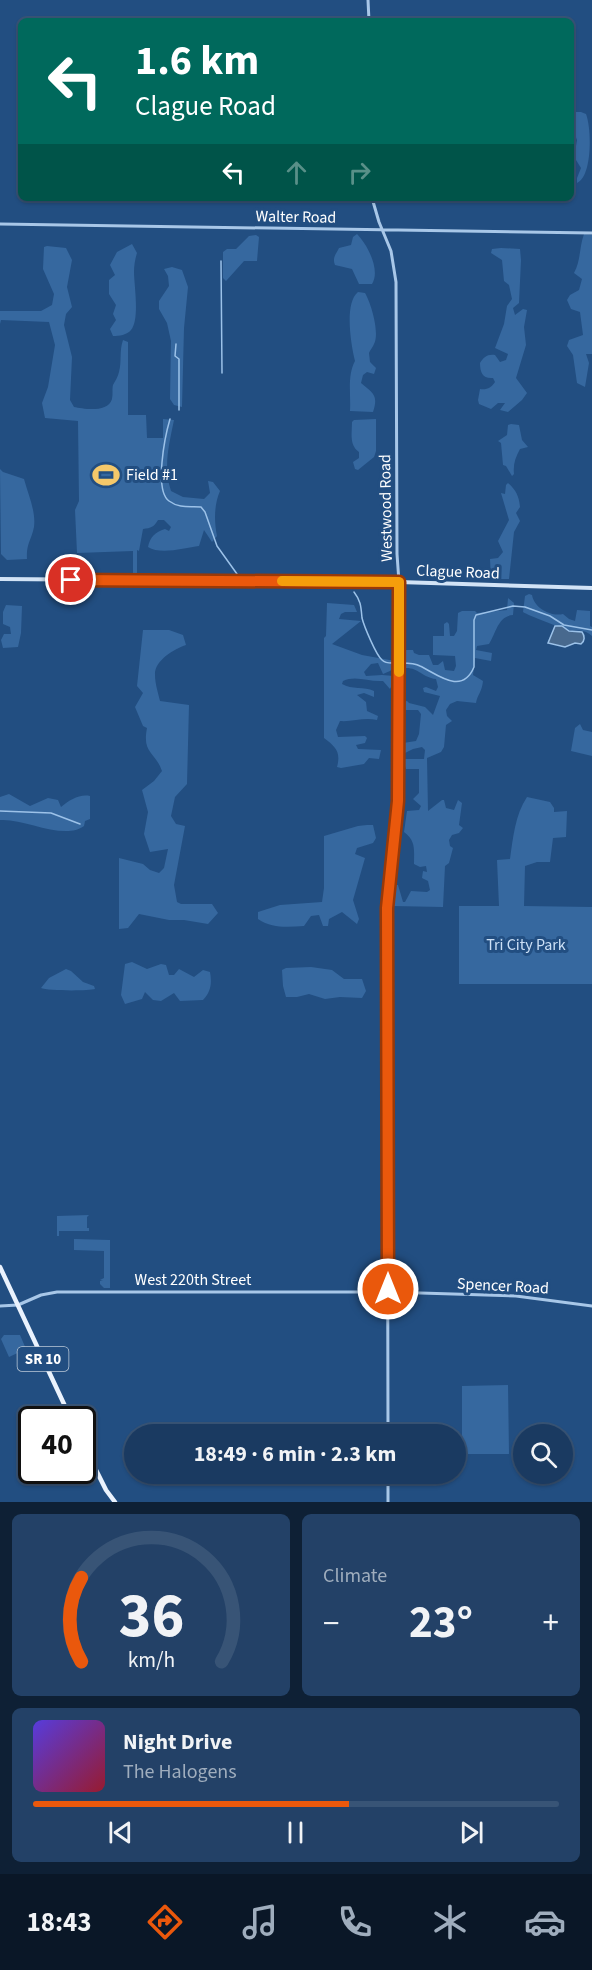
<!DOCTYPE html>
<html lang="en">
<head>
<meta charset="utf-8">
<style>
	:root { --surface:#1a3a61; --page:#234167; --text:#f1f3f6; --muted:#9fadbd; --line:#385476; --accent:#ea580c }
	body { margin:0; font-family:"Source Sans 3",sans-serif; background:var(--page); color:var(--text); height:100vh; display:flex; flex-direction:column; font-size:22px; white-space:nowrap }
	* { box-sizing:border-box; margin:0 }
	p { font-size:20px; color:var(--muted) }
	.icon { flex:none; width:33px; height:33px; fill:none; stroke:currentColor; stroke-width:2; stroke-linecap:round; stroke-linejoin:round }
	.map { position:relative; height:1502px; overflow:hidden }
	.drawer { display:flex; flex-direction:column; gap:12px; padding:12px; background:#0e2035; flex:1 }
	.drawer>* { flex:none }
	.hud { position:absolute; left:18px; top:18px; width:556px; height:183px; border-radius:9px; box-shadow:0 2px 4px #0004,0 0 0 2px var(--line); background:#00695c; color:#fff; overflow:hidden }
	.tools { position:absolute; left:513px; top:1424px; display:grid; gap:12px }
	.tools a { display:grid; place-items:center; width:60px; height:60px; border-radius:50%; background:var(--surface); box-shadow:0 2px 4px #0004,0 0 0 2px var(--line); font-size:30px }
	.speed { position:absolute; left:18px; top:1406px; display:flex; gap:12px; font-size:30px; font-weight:700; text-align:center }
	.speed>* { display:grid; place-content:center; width:78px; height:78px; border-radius:50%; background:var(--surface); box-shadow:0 2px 4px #0004,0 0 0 2px var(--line); line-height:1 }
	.speed .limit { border:3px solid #111; border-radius:9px; background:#fff; color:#111 }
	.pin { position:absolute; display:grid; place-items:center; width:51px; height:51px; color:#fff; margin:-26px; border:3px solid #fff; border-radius:50%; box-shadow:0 2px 6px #0007 }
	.me { position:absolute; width:66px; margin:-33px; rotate:0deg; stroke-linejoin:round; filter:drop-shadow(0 0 4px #0008) }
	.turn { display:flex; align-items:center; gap:21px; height:126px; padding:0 18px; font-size:27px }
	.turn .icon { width:78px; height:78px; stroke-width:2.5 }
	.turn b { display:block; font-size:42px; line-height:51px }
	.lanes { display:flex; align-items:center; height:57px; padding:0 18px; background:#0003; justify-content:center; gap:30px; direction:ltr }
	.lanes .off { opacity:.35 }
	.big { font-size:45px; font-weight:700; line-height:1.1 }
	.drawer .card { flex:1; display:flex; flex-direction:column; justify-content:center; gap:9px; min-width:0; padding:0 21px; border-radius:9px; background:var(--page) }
	.drawer .dial { align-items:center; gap:0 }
	.dial svg { height:156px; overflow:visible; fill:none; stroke:var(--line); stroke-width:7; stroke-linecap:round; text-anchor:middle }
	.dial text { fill:var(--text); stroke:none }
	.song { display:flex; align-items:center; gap:18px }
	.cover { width:72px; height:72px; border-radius:9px; background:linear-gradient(135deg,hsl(250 70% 55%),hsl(350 70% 35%)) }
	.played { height:6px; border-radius:3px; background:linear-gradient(90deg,var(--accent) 60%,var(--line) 60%) }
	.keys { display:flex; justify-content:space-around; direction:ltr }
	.heat { display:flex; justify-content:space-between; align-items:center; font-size:33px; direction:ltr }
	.drawer .tiles { flex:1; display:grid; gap:12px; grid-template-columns:1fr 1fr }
	.card:last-child { grid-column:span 2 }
	.trip { position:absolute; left:124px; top:1424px; width:342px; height:60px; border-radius:30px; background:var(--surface); box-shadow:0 2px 4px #0004,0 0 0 2px var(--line); font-weight:700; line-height:60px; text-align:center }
	.tabs { display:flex; height:96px; justify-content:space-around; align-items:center; background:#0a1727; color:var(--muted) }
	.tabs .icon { width:42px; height:42px }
	.tabs .selected { color:var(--accent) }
	.tabs b { font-size:27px; color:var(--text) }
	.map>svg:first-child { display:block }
	.green { fill:#36689f }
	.water { fill:#48698e; stroke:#9cc2e9; stroke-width:1.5 }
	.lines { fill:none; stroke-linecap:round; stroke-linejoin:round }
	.stream { stroke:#9cc2e9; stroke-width:1.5 }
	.tertiary { stroke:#a8c7e8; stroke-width:3 }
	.secondary { stroke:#d2e3f6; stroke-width:4 }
	.primary { stroke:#eaf2fd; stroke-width:4.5 }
	.route-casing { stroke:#983908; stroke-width:15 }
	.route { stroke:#ea580c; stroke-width:10 }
	.slow { stroke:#f59e0b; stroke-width:10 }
	.labels { text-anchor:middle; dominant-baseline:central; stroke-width:6; stroke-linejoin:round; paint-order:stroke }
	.shield { fill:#224e81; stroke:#bdcad9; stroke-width:1.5 }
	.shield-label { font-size:15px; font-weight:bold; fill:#fff }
	.street-label { font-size:16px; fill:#fff; stroke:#224e81 }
	.poi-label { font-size:16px; fill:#fff; stroke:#224e81; text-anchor:start }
	.park-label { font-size:16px; fill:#cce0f6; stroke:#224e81 }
</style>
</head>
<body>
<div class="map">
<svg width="592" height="1502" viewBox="0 0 592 1502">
	<rect width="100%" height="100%" fill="#224e81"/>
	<!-- green -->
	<path class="green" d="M572 112H581L586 114C592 130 592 177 577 183V178L581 168 576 160 575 152 577 140 572 127Z
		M357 234C367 244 381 270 372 284H359L352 269 335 265C332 258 336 254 339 248L351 245 353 237Z
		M584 234 592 235V354H586L589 363 585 387 577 383 573 355 567 346 569 340 583 335 580 312 571 309 567 300 570 295 579 290 582 279 574 273C581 260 579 248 584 234Z
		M256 235 259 237 257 261H244L226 281 223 278V252L227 249H236L249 236Z
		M132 244 137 253C135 259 134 266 134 272 134 285 140 319 131 330 127 335 119 336 113 336L110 329 116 320 113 314 116 305 109 294V280L115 275 110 265 117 252Z
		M47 246 66 248 72 260 67 287 72 307 66 314 64 325 72 357 70 400 74 407C84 409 108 413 112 399 113 394 112 389 113 385 115 381 118 377 119 372 122 361 119 352 123 340L128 342V415H146L147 438H163V419L174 420C169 445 163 466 171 491L183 497 204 499 210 493 208 481 213 482 220 491C214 505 214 521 217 536L212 542 204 530 199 546C185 548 160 555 148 547 150 537 155 532 165 529L169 531 171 527 164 520H158C154 527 151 528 143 529L139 551 137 550V576H133V551L77 553 75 510 79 501 78 421 45 418 42 403 48 387 55 345 49 322 1 320 0 324V311H41L52 305 54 294 43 269 44 247Z
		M501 248 520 249 521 260 519 303 513 308 515 315 523 309 527 310 524 327 526 345 516 378 527 393 522 400 508 412 500 410 505 403H498L491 409 479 404 478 400 480 389C487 390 491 388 495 382L493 378C483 379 480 373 480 363 484 357 487 354 495 355L500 362 506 360 508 354 495 348 504 324 507 306 512 299 509 285 504 281 502 260 491 253 492 249Z
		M172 267 182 270 188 287 184 328 182 407 174 405 170 399 171 341 167 323 159 309V301L169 286 168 276 164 269Z
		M358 292 365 293C371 303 380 333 374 344 373 347 370 350 369 353L370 362 376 368 374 374 367 372 363 375 361 383C372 393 379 394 373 412L350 411C351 394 347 376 355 361 351 345 344 303 358 292Z
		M376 419V451L374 457 358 470 355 469 353 462 359 458V452C349 445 352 433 352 422L354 420Z
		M511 424 519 425 522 440 528 447 520 449C515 458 513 465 514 474L512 476 506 466 503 465 501 443 498 441 507 435 508 425Z
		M0 469 3 472 24 479C28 494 36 511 34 527 31 541 26 544 27 559L7 560 1 554Z
		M508 483C516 490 519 496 520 507L516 513 520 521 514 532 509 579H491L490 559 498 558 503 552 498 541 509 520 501 493 505 494 506 485Z
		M529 594 532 595C534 608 551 617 563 614L569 619 575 621 577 610 590 611V626L592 627V636C584 629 579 631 569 630 564 629 527 615 523 612L525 596Z
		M508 598 514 603 513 615C498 616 496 633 489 644L477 646 476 650 492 653 491 661 475 658 473 675 483 681C482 692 477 695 476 703L457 701 450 704 446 710 447 716 452 721 446 725 444 747 441 752 427 758 428 811 442 800H444L446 808 454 810 458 800 462 803 459 825 463 828 459 833 452 835 449 840 450 846 453 848 449 863 445 866 443 907 393 906V885H398L403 902H405L411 891 427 892 430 890 428 881 422 878 423 871 427 872 426 866 420 867 414 864C414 849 416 841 404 832L407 811 419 810 421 806 413 799 419 793V769H406L404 763 405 759H424L425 750 422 747 413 749 403 754V743L416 741 419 734 421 714 418 710H403V702L407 701 409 703 425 707 433 715 440 696 424 692 423 688 426 687 436 691 438 687 436 679C421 677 419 667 404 668L405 650H413L414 653 419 655H429L433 665H438L443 661 445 670 454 671 456 666 455 656 433 655V636H444V624L447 622 449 624 450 636H454L457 631 458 613 462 611H475L477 613 507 610Z
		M327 603 354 605 357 612H345L341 614 339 619 361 621 332 644 362 655 395 661 394 667 390 671 383 674 378 663 371 664 364 672 366 676 382 675 394 676 393 683 390 689 383 681C368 682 356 675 343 681L342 684C352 690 364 686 374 691V697L364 693 357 695 366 702 367 711 378 716 377 720C364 717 353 722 340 721L336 730 338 737 365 736 367 738 365 743 356 745 358 749 381 750 379 759 369 758 364 764 341 768 337 767C341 752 336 747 324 738V638L326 636Z
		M6 605 22 606 21 633 18 647 3 648 1 640 4 634H11L10 627 3 624V612Z
		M143 630H169L183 635 186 645C174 649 154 661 155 675 155 684 158 692 160 701L189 705 187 784 175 797 171 816 176 824 185 826 174 885 177 902 181 904H212L218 913 208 924 184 920H169L139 914 128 928 119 929V858L143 864 150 870 159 873 164 868 168 849 150 852 144 834 148 812 142 790 154 781 162 771C155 751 142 754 147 728L143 726 135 707 143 693 137 686Z
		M580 724 583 730 592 732V756L571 751 575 728Z
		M9 794 30 806 48 798 58 800 61 807C70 800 79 794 90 796V819L85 821 84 826C64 841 24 818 0 820V797Z
		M527 797 550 802 554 808V812L567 811 566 837 553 838 550 862H537L525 866 524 906 592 907V984H459V906H499L497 860 510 859C513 838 515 815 527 797Z
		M367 825H373L376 838 373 843 357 848 355 854 365 858 353 900 359 919 357 924 342 912 329 919 328 926H323L319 915 311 916 304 926C288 927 273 929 258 919V912L280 905 322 902 324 888V836L358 826Z
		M132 962 147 969 161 964 166 965 169 975H174L179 969 194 977 203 970 210 972C212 983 211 992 203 1000L180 1001 174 993 161 1001 153 1000 145 992 142 999 125 1004 121 995 125 964Z
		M311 967 332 970 344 979H362L366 991 362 998 340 997 325 999 309 994 297 997H286L283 986 282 970 286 968Z
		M66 969 71 971 83 982 94 986 95 989C89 991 47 991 41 988L49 978Z
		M89 1215 87 1217V1228H89V1231H59V1236H57V1216Z
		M74 1239 110 1240V1288H104L100 1284V1281H103L100 1280 104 1278V1251L74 1250Z
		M4 1335H20L26 1349 9 1357 1 1339Z
		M508 1385 509 1454H466L462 1450V1386Z"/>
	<!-- water -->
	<path class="water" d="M555 626H562L569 631 582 632C585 636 585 641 581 644L575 643 565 647 548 643Z"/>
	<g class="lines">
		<!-- stream -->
		<path class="stream" d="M221 261 222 373
			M176 344 175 356 179 359V410
			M170 419C165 436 154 490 169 501 180 509 190 506 201 507L205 512 217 546 237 574
			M354 592C361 601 361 607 362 618 364 626 376 655 382 660 386 664 391 663 396 663
			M401 663C408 663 415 663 420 666 437 674 462 696 474 667V620L476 615 513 606 525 607 550 616 564 625 592 630
			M0 811 51 813 80 824"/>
		<!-- tertiary -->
		<path class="tertiary" d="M368 0 369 21
			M372 198 379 222 391 251 396 282 397 554 399 582 398 801 387 908 388 1434
			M0 224 592 233
			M0 1306 18 1305 41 1295 57 1292H388L516 1296 592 1306
			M388 1473V1502"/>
		<!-- secondary -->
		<path class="secondary" d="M0 579 399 582 592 588"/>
		<!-- primary -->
		<path class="primary" d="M0 1267 71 1419
			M82 1442 106 1490 115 1502"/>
	</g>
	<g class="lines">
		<defs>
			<path id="route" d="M71 580 399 582 398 801 387 908 388 1289"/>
		</defs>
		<!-- route casing -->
		<use href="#route" class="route-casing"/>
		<!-- route -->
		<use href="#route" class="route"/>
		<!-- slow -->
		<path class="slow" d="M282 581 399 582V672"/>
	</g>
	<!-- icons -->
	<defs>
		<symbol id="stadium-bare" viewBox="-9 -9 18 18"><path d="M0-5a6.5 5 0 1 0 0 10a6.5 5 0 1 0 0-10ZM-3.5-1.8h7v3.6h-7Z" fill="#f4c86a" stroke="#224e81" stroke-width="2.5" paint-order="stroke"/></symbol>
	</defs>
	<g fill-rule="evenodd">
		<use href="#stadium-bare" x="87" y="456" width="38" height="38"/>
	</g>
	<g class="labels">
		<!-- shield labels -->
		<rect class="shield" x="17.5" y="1347" width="51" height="24" rx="4.5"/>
		<g class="shield-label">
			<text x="43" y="1359">SR 10</text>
		</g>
		<!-- street labels -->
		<g class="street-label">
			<text transform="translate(296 217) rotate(1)">Walter Road</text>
			<text transform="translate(386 508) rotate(-91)">Westwood Road</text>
			<text transform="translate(458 572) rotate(2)">Clague Road</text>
			<text x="193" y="1280">West 220th Street</text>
			<text transform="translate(503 1286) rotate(3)">Spencer Road</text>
		</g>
		<!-- poi labels -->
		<g class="poi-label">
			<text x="126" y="475">Field #1</text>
		</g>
		<!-- park labels -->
		<g class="park-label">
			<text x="526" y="945">Tri City Park</text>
		</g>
	</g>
</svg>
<div class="tools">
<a><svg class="icon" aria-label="search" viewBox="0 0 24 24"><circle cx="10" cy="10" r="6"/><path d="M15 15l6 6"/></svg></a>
</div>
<div class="speed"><div class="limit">40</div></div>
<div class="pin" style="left:71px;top:580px;background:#d93025"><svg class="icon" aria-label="arrive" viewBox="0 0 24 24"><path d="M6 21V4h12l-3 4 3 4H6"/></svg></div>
<svg class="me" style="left:388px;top:1289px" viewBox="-20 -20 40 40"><circle r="17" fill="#ea580c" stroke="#fff" stroke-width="3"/><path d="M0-11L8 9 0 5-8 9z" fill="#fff"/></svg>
<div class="trip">18:49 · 6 min · 2.3 km</div>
<div class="hud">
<div class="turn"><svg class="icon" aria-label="left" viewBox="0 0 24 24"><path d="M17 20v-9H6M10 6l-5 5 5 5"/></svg><div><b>1.6 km</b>Clague Road</div></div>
<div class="lanes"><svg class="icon" aria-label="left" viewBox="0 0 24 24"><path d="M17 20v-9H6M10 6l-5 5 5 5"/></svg><svg class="icon off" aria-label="ahead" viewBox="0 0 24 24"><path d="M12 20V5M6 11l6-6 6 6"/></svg><svg class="icon off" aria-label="right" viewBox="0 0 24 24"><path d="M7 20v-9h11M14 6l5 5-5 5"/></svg></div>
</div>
</div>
<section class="drawer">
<div class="tiles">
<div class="card dial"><svg viewBox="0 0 100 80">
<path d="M14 69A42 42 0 1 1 86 69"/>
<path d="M14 69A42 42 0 0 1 14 26" stroke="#ea580c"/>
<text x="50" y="56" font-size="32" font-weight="700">36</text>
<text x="50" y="72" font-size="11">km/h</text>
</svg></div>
<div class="card"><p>Climate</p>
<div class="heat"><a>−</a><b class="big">23°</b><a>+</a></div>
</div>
<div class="card">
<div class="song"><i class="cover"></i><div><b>Night Drive</b><p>The Halogens</p></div></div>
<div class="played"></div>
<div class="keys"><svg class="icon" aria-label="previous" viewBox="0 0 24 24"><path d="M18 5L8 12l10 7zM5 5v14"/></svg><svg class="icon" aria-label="pause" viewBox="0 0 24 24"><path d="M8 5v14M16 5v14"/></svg><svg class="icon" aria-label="next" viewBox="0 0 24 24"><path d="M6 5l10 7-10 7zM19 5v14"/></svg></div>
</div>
</div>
</section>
<nav class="tabs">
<b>18:43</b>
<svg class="icon selected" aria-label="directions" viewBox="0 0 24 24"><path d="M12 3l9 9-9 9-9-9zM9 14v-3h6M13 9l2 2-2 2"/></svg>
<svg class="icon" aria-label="music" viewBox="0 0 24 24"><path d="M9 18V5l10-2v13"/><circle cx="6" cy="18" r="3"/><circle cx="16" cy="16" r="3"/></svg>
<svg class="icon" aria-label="phone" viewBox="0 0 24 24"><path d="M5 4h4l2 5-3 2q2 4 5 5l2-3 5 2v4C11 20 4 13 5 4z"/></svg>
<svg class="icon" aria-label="climate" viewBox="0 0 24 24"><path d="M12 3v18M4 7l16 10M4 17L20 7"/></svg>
<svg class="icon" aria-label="car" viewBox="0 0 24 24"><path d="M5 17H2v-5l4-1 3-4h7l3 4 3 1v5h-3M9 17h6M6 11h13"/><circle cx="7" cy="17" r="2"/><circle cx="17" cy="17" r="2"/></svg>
</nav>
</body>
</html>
